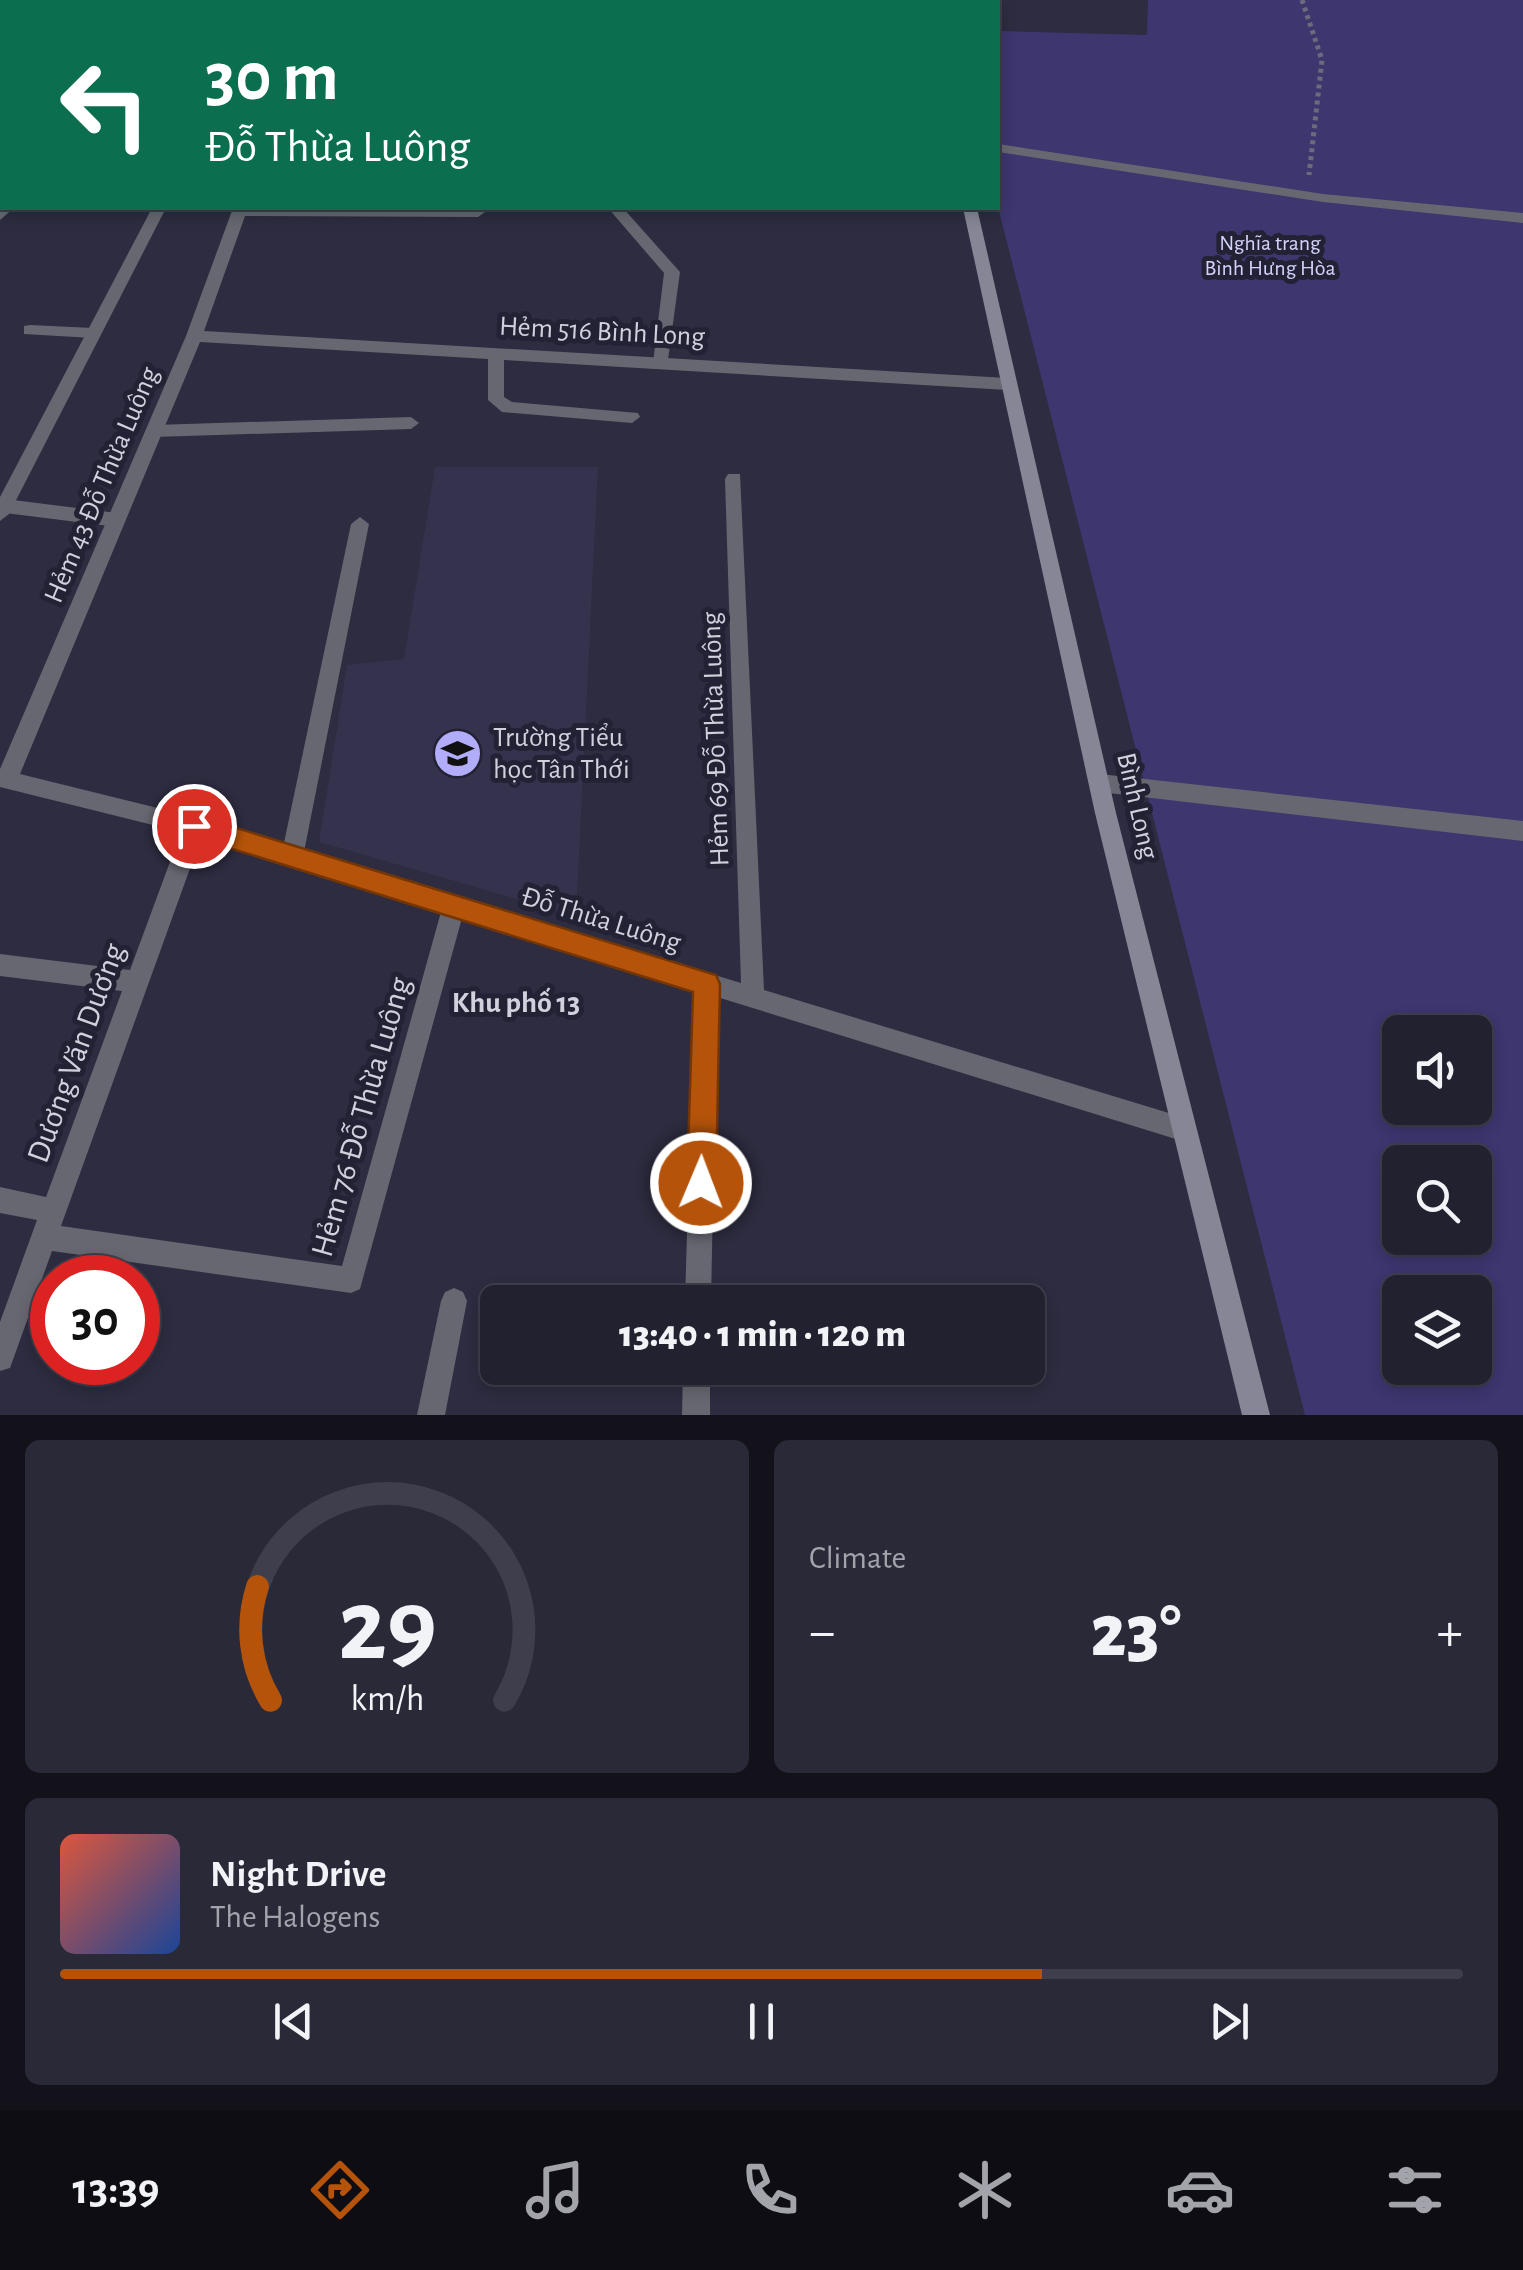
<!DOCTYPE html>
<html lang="en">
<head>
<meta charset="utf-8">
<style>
	:root { --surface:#222130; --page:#2a2938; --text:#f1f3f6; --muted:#a2a3ab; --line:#3f3e4c; --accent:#b45309 }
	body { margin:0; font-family:"Alegreya Sans",sans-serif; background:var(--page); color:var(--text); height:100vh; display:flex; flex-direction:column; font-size:38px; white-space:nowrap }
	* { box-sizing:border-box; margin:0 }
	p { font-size:32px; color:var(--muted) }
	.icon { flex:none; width:55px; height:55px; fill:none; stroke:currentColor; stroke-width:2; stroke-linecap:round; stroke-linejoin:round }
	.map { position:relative; height:1415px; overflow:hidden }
	.side { display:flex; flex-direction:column; gap:25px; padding:25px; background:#13121a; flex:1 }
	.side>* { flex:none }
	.banner { position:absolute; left:0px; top:0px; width:1000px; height:210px; box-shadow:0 5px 15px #0003,0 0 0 2px var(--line); background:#0b6e4f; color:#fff; overflow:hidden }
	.buttons { position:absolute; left:1382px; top:1015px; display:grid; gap:20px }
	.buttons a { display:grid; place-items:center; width:110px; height:110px; border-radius:15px; background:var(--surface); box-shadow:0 5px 15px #0003,0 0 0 2px var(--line); font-size:50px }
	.speed { position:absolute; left:30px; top:1255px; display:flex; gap:20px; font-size:50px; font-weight:700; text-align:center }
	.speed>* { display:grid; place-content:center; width:130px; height:130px; border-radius:50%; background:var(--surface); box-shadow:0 5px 15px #0003,0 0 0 2px var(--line); line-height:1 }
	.speed .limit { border:15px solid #d22; background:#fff; color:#111 }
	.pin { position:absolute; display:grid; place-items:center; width:85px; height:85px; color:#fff; margin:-42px; border:5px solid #fff; border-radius:50%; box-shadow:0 2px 10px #0007 }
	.me { position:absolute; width:110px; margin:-55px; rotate:1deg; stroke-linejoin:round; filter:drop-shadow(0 0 8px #0008) }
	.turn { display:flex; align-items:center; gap:35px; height:210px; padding:0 40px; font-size:45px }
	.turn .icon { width:130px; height:130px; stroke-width:2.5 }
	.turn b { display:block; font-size:70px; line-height:85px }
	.big { font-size:75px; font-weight:800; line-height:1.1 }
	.side .card { flex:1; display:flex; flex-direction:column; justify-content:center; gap:15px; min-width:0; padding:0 35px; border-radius:15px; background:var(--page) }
	.side .dial { align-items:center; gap:0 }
	.dial svg { height:260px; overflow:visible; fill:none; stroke:var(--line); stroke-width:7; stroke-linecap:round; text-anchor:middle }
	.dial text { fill:var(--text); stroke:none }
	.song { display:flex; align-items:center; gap:30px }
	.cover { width:120px; height:120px; border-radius:15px; background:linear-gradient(135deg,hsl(10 70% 55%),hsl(220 70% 35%)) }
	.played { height:10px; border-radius:5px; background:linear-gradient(90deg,var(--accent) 70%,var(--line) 70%) }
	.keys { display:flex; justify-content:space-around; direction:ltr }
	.heat { display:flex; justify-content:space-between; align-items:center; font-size:55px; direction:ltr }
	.side .tiles { flex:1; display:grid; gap:25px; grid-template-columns:1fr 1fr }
	.card:last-child { grid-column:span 2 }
	.trip { position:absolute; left:480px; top:1285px; width:565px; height:100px; border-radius:15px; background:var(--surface); box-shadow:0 5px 15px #0003,0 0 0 2px var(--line); font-weight:800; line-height:100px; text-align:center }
	.tab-bar { display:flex; height:160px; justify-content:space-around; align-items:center; background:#0e0d13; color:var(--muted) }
	.tab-bar .icon { width:70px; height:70px }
	.tab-bar .active { color:var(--accent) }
	.tab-bar b { font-size:45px; color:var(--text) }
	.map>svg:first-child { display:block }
	.built { fill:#34324d }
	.green { fill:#3d366f; fill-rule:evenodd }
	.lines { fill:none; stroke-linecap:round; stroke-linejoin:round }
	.path { stroke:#6b6b7c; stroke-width:5; stroke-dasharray:4 4; stroke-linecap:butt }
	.service { fill:#676771; fill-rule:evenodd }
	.minor { fill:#676771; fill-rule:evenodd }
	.secondary { fill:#878697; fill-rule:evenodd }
	.route { fill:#b45309; stroke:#753606; stroke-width:2.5 }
	.labels { text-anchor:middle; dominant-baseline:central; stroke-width:10; stroke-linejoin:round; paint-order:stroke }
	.far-park-label { font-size:22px; fill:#d3d2fa; stroke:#232235 }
	.street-label { font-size:28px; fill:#d1d1de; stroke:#232235 }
	.poi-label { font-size:28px; fill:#d1d1de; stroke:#232235; text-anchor:start }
	.neighbourhood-label { font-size:30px; font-weight:bold; fill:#d1d1de; stroke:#232235 }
	.near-street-label { font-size:32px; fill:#d1d1de; stroke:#232235 }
</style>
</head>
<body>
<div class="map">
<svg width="1523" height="1415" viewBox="0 0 1523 1415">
	<rect width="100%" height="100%" fill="#2d2c40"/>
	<!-- built -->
	<path class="built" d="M435 467H598L576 916 319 842 347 665 404 659Z"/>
	<!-- green -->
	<path class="green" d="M1148 0H1523V1415H1305L998 207V31L1147 35ZM1400 1032H1475V1108H1400ZM1400 1162H1475V1238H1400ZM1400 1292H1475V1368H1400Z"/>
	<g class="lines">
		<!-- path -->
		<path class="path" d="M1302 0 1322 60 1309 175"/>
		<!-- service -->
		<path class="service" d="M742 0H754V2H742Z
			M998 144 1323 194 1523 213V223L1323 202 998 152Z
			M608 208H623L680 272 667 367 661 369 653 363 664 273Z
			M30 325 93 328 101 333 93 338 24 334V326Z
			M411 417 419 423 411 429 154 437 145 431 154 425Z
			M5 499 117 513 126 520 117 527 5 513 0 511V501Z
			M360 517 369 524 303 857 300 864 292 867 284 864 281 857 351 524Z"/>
		<!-- minor -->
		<path class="minor" d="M157 0H213L214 2H159Z
			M0 87 2 88V96H0Z
			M2 205 14 208 0 220V207Z
			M152 208H166L9 514 0 521V497Z
			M233 208H478L485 212 478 217 245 216 204 331 1007 378 1015 384 1007 390 504 360V397L512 402 638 413 640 417 632 423 502 412 488 400V359L200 342 20 774 194 817 741 983 725 479 728 474H740L764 990 1182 1117 1191 1120 1194 1129 1191 1138 1182 1141 717 997 711 1302H685L694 990 462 918 360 1289 351 1293 52 1251 10 1368 0 1371V1322L37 1220 0 1213V1187L46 1197 122 991 0 976V954L130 970 181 832 0 787V769L186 336ZM201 838 441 912 342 1266 61 1226Z
			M1100 774 1523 821V841L1100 792 1093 789 1090 783 1093 777Z
			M454 1288 463 1292 467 1301 445 1415H417L441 1301 445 1292Z
			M683 1368H710V1415H682Z"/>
		<!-- secondary -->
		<path class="secondary" d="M920 0H932L933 2H921Z
			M963 208H977L1116 813 1270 1415H1242L1095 813Z"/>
	</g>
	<!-- route -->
	<path class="route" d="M194 815 716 975 720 984 716 1183 711 1193 701 1197 691 1193 687 1183 693 992 194 837 185 834 181 826 185 819Z"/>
	<!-- icons -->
	<defs>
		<symbol id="school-disc" viewBox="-11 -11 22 22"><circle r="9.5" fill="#b2adf9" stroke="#232235"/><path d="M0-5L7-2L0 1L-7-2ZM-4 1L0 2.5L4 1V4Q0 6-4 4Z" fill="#111"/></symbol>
	</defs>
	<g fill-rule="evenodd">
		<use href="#school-disc" x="430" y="726" width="55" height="55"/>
	</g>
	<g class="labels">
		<!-- far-park labels -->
		<g class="far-park-label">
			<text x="1270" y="243">Nghĩa trang<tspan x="1270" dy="25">Bình Hưng Hòa</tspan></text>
		</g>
		<!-- street labels -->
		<g class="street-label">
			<text transform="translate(602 332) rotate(3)">Hẻm 516 Bình Long</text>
			<text transform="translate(102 485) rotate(-67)">Hẻm 43 Đỗ Thừa Luông</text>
			<text transform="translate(716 739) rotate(-92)">Hẻm 69 Đỗ Thừa Luông</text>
			<text transform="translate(1137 806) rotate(77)">Bình Long</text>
			<text transform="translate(601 920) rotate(17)">Đỗ Thừa Luông</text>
		</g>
		<!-- poi labels -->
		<g class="poi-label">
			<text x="493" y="738">Trường Tiểu<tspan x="493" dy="32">học Tân Thới</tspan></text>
		</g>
		<!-- neighbourhood labels -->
		<g class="neighbourhood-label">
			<text x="516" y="1003">Khu phố 13</text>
		</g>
		<!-- near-street labels -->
		<g class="near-street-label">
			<text transform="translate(76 1053) rotate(-70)">Dương Văn Dương</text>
			<text transform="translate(361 1117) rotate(-74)">Hẻm 76 Đỗ Thừa Luông</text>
		</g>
	</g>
</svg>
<div class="buttons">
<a><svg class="icon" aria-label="sound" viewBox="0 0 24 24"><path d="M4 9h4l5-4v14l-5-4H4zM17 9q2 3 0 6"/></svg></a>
<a><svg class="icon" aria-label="search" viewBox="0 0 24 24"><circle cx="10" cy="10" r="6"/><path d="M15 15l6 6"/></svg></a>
<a><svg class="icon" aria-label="layers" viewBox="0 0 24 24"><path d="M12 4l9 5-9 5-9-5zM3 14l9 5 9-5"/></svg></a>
</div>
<div class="speed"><div class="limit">30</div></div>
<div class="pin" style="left:194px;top:826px;background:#d93025"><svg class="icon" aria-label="arrive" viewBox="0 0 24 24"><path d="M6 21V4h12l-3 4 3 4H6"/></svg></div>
<svg class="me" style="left:701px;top:1183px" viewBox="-20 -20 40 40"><circle r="17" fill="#b45309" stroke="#fff" stroke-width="3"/><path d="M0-11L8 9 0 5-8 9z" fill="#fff"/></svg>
<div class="trip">13:40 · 1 min · 120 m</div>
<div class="banner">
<div class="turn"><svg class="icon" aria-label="left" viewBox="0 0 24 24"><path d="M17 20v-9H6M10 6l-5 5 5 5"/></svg><div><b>30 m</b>Đỗ Thừa Luông</div></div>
</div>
</div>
<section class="side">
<div class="tiles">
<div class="card dial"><svg viewBox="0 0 100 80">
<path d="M14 69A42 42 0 1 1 86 69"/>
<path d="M14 69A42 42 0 0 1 10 34" stroke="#b45309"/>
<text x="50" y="56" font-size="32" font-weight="700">29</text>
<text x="50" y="72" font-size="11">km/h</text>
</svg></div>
<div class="card"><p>Climate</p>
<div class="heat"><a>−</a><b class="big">23°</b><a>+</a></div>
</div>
<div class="card">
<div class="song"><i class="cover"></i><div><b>Night Drive</b><p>The Halogens</p></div></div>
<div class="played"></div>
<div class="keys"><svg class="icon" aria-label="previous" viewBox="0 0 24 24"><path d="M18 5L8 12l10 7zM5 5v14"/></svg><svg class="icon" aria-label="pause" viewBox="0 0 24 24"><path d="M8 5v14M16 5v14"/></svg><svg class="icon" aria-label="next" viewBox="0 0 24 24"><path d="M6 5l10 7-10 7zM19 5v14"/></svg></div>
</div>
</div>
</section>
<nav class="tab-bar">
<b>13:39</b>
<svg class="icon active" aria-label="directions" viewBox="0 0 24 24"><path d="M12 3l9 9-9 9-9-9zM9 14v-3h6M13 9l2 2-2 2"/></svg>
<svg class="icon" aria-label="music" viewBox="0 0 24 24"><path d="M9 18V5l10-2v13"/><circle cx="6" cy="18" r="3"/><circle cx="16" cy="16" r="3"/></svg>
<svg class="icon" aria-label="phone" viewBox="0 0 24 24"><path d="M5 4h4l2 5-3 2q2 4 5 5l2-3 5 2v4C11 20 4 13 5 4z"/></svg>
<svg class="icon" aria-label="climate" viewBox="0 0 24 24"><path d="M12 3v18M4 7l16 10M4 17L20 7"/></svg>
<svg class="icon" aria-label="car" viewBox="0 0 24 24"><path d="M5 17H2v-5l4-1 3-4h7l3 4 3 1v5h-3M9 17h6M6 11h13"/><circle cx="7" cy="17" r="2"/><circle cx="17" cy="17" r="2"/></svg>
<svg class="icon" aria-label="filters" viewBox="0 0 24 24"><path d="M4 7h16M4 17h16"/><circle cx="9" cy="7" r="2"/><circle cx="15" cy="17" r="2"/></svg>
</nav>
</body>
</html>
